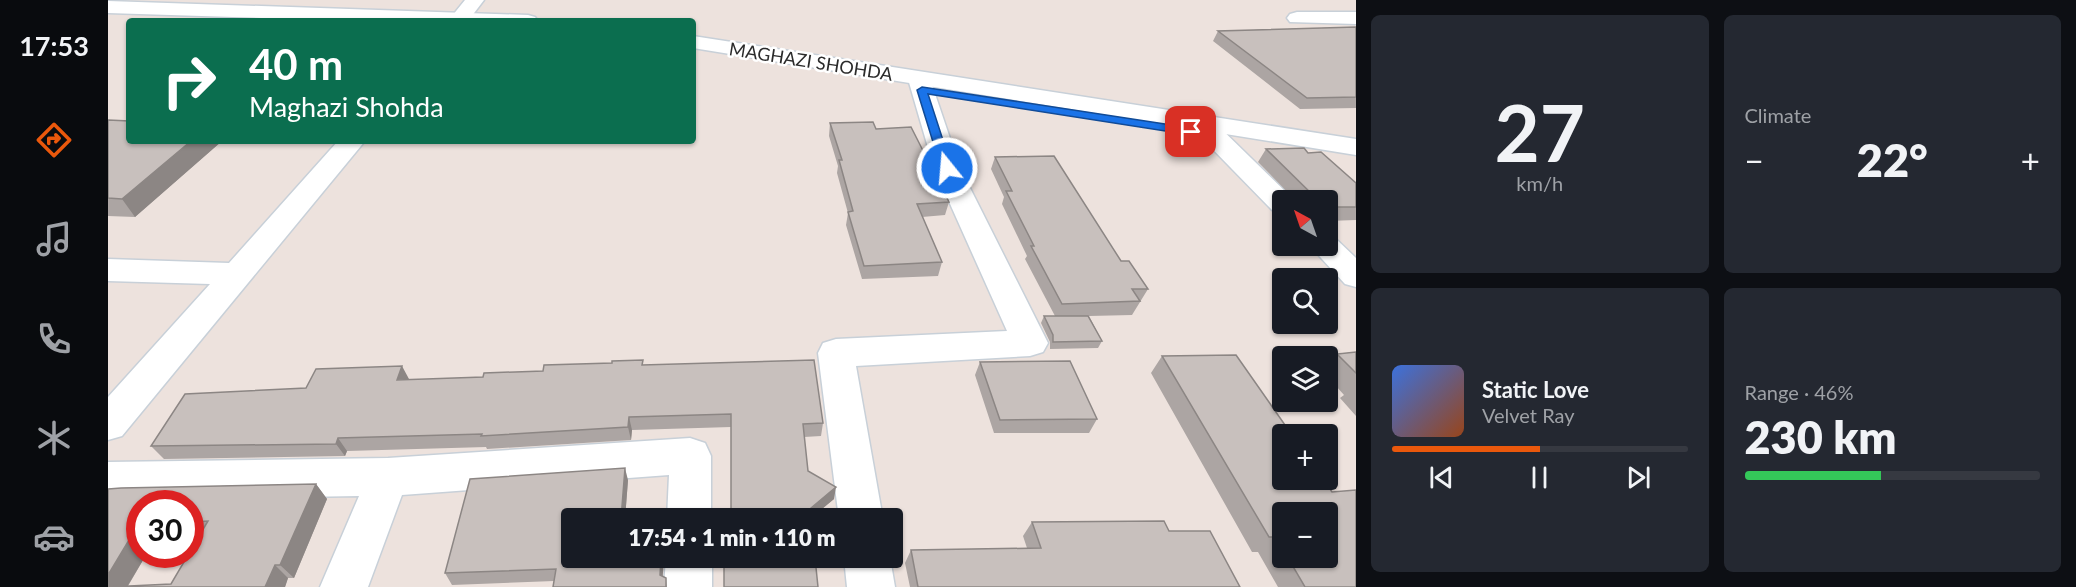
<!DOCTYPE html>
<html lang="en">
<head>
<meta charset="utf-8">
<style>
	:root { --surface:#171b24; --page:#242831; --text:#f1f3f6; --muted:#9ea1a6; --line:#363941; --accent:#ea580c }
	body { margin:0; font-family:Lato,sans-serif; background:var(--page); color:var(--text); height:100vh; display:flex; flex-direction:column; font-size:22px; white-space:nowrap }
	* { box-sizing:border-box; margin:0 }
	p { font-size:20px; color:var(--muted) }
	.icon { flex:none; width:33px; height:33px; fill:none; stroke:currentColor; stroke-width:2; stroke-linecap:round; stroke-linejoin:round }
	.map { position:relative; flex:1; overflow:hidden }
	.details { display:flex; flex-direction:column; gap:15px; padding:15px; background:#0d0f14; width:720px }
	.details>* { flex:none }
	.guide { position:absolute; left:18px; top:18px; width:570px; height:126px; border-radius:6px; box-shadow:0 2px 4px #0004; background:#0b6e4f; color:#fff; overflow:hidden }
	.needle { width:39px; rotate:320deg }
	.tools { position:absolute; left:1164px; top:190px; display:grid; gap:12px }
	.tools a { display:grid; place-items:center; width:66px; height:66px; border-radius:6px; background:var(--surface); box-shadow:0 2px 4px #0004; font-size:30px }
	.speed { position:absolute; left:18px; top:490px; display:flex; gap:12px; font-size:30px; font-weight:700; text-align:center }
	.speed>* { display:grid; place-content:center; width:78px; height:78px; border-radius:50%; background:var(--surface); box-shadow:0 2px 4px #0004; line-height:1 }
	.speed .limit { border:9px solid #d22; background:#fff; color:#111 }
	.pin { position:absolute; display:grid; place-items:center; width:51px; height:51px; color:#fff; margin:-26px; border-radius:12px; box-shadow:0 3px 9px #0006 }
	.me { position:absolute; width:66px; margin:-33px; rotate:343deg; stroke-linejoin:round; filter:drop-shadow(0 0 4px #0008) }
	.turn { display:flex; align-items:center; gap:21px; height:126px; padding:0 24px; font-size:27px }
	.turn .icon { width:78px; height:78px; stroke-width:2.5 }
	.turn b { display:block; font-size:42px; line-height:51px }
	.big { font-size:45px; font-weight:800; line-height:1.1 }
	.details .card { flex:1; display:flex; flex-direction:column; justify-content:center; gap:9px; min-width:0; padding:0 21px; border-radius:9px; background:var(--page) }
	.details .dial { align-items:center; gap:0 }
	.dial b { font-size:78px; line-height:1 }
	.song { display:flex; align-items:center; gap:18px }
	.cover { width:72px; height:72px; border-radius:9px; background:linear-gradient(135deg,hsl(220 70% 55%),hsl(20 70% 35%)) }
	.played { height:6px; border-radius:3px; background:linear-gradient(90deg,var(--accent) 50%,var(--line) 50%) }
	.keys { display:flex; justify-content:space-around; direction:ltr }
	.heat { display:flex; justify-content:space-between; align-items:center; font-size:33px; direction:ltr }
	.charge { height:9px; border-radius:4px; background:linear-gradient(90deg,#34c759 46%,var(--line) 0) }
	.details .tiles { flex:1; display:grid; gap:15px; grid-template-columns:repeat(2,1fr) }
	.trip { position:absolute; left:453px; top:508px; width:342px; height:60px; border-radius:6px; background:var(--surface); box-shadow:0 2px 4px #0004; font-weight:800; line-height:60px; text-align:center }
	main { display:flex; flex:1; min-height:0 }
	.dock { display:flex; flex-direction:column; width:108px; justify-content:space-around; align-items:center; background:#090b0e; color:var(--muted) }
	.dock .icon { width:42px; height:42px }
	.dock .selected { color:var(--accent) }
	.dock b { font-size:27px; color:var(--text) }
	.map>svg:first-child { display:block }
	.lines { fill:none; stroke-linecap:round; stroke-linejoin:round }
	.street-casing { stroke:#c8d0d8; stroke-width:3 }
	.secondary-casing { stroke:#c8d0d8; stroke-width:3 }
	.street { fill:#fff; fill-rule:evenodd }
	.secondary { fill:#fff; fill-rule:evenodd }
	.wall { fill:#aca5a3; fill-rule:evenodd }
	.shaded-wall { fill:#8c8684 }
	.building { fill:#c8c0bd; stroke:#8c8684; stroke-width:1.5 }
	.route { fill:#1a73e8; stroke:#114b97; stroke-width:1.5 }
	.labels { text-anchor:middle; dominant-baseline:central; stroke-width:5; stroke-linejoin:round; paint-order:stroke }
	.far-street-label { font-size:18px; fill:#2b2b2b; stroke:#fff }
</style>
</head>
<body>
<main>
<nav class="dock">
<b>17:53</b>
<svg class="icon selected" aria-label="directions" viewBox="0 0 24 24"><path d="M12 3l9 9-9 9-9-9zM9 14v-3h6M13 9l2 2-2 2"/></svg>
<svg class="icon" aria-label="music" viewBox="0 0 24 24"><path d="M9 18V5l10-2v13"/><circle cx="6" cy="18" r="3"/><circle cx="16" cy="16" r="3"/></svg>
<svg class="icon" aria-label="phone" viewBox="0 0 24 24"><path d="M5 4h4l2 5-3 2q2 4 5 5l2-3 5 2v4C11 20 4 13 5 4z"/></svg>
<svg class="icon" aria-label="climate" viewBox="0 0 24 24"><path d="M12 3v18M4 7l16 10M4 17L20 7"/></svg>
<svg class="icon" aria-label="car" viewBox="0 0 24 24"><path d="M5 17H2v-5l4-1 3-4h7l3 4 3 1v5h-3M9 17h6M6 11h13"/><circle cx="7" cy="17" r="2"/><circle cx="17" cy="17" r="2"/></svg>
</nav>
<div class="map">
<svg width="1248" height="587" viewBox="0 0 1248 587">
	<rect width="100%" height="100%" fill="#ede2dd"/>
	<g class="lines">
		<defs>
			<path id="street" d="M357 0H376L360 21H340Z
				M1189 12H1248V24L1182 22 1179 18 1182 14Z
				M811 72 819 74 822 79 852 168 940 343 935 352 922 356 748 366 775 519H731L710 353 715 343 728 339 899 331 826 168 800 79 803 74Z
				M1092 115 1101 117 1184 198 1186 201H1174V212L1164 210 1083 127 1080 122 1083 117Z
				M230 141H257L14 436 0 440V397L102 284 0 281V259L121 263Z
				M1220 237 1228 239 1248 258V287L1237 284 1202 246H1220Z
				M582 438 597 443 603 456V519H559L561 475 294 495 260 587H212L251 496 0 500V462L280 458Z
				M558 558H604V587H556Z
				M736 558H782L787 587H739Z"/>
			<path id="secondary" d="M0 1 420 15 427 17 430 21H247L0 13Z
				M585 36 1248 139V155L585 48Z"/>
		</defs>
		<!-- street casing -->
		<use href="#street" class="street-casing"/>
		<!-- secondary casing -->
		<use href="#secondary" class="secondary-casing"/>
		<!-- street -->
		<use href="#street" class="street"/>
		<!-- secondary -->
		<use href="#secondary" class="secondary"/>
	</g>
	<!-- wall -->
	<path class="wall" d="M1248 27V108L1192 109 1105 41 1110 31Z
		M0 120 21 141H114L27 217 0 216Z
		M722 123 768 129 841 202 837 215 814 217 834 262 830 276 754 279 738 225 740 213 729 173 730 166 721 136Z
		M1158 149 1200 153 1248 183V220L1220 221V201H1188L1150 162Z
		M887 157 1013 261 1040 289 1024 315 981 316 994 341 990 348 942 349V342L933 323 936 316H947L917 259 919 256 894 204 896 197 883 169Z
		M1248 352V416L1232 398 1236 395 1220 377V364L1229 354Z
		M1054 356 1224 492 1248 587H1170L1150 552H1144L1043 373ZM1174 513 1220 558H1174Z
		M872 362 989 419 981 433H886L867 375Z
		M535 365 715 423 713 436 696 437 700 471 726 499 704 517 623 427 524 430 523 440 379 449 378 447 239 451 237 456 56 459 43 446 301 380 375 377 435 371Z
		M520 480 517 519H464L556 558 554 576 558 578 559 587H445L446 581 344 585 337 573Z
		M208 484 219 499 186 578H180L177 587H0V489L13 488ZM32 504H82V537H91L82 551V555H80L63 584 20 586 38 555H32Z
		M924 522 1061 531 1132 587H802L797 563 803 550 919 548 915 536Z"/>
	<!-- shaded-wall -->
	<path class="shaded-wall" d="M83 141H114L27 217 14 199Z
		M294 366 301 379 289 380Z
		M521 417 524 430 523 440 520 427Z
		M230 438 239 451 237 456 228 444Z
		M517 468 520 480 517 519H513Z
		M208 484 219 499 186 578 172 565Z
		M728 487 726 499 702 519 703 508Z
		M30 525 32 526V555H38L19 587H0V575Z
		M553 558H556L554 587 552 575Z
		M167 565 180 578 177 587H157Z"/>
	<!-- building -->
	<path class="building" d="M1248 27V97L1199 98 1110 31Z
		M0 120 21 121V141H83L14 199 0 198Z
		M765 122 768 129 803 127 841 202 809 204 834 262 756 266 740 212 745 211 731 160H734L722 123Z
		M1196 148 1200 153 1213 152 1248 183V207H1220V201H1211L1158 149Z
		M946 156 1013 261H1021L1040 289H1024L1032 301 954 304 923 246H926L898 191H904L887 157Z
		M936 316H980L994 341 945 342V335Z
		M1248 352V373L1229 354Z
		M1128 355 1184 435H1174V480H1216L1224 492 1248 490V587H1197L1180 558H1220V513H1174V549L1167 537H1161L1054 356Z
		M535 360 534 365 706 360 715 423 695 424 700 471 728 487 703 508 704 519H623V414L521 417 520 427 373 436 374 434 230 438 228 444 43 446 77 394 198 388 208 369 294 366 289 380 375 377 376 373 435 371 436 365 504 363V361Z
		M962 361 989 419 892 420 872 362Z
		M517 468 513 519H464V558H553L552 575 558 578V587H445L448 569 337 573 362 479Z
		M208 484 172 565H167L157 587H0L63 584 80 555H82V551L100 521 82 522V504H32V525H30L0 575V489L13 488Z
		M1056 521 1061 531H1102L1132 587H810L803 550 933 548 924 522Z
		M624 558H707L710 587H616V561H624Z"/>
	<!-- route -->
	<path class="route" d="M814 87 1083 128 1088 132 1083 135 820 94 844 168 839 171 833 168 809 90Z"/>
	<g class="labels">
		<!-- far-street labels -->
		<g class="far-street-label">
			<text transform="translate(703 61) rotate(9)">MAGHAZI SHOHDA</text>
		</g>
	</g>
</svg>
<div class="tools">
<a><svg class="needle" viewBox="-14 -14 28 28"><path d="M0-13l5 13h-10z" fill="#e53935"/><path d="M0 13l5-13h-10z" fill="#9ea1a6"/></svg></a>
<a><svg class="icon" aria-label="search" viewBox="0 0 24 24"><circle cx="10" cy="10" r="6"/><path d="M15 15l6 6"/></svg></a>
<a><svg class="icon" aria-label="layers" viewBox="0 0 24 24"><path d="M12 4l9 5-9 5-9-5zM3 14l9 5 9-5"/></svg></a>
<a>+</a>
<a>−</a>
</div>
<div class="speed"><div class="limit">30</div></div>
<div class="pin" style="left:1083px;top:132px;background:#d93025"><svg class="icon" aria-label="arrive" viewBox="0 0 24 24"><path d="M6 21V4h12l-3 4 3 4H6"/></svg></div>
<svg class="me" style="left:839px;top:168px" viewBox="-20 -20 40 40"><circle r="17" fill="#1a73e8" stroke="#fff" stroke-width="3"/><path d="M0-11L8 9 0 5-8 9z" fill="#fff"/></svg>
<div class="trip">17:54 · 1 min · 110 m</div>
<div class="guide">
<div class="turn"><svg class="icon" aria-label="right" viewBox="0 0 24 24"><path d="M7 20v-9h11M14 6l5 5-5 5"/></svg><div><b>40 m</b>Maghazi Shohda</div></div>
</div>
</div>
<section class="details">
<div class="tiles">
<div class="card dial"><b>27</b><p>km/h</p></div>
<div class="card"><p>Climate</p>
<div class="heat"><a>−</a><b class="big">22°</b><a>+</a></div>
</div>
<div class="card">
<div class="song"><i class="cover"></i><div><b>Static Love</b><p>Velvet Ray</p></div></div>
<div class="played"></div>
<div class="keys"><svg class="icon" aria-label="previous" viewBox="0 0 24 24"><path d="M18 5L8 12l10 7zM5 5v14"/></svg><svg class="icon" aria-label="pause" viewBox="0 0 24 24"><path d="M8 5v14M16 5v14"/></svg><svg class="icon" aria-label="next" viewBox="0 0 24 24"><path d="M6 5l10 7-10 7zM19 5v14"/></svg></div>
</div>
<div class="card"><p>Range · 46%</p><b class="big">230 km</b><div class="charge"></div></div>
</div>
</section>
</main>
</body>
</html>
